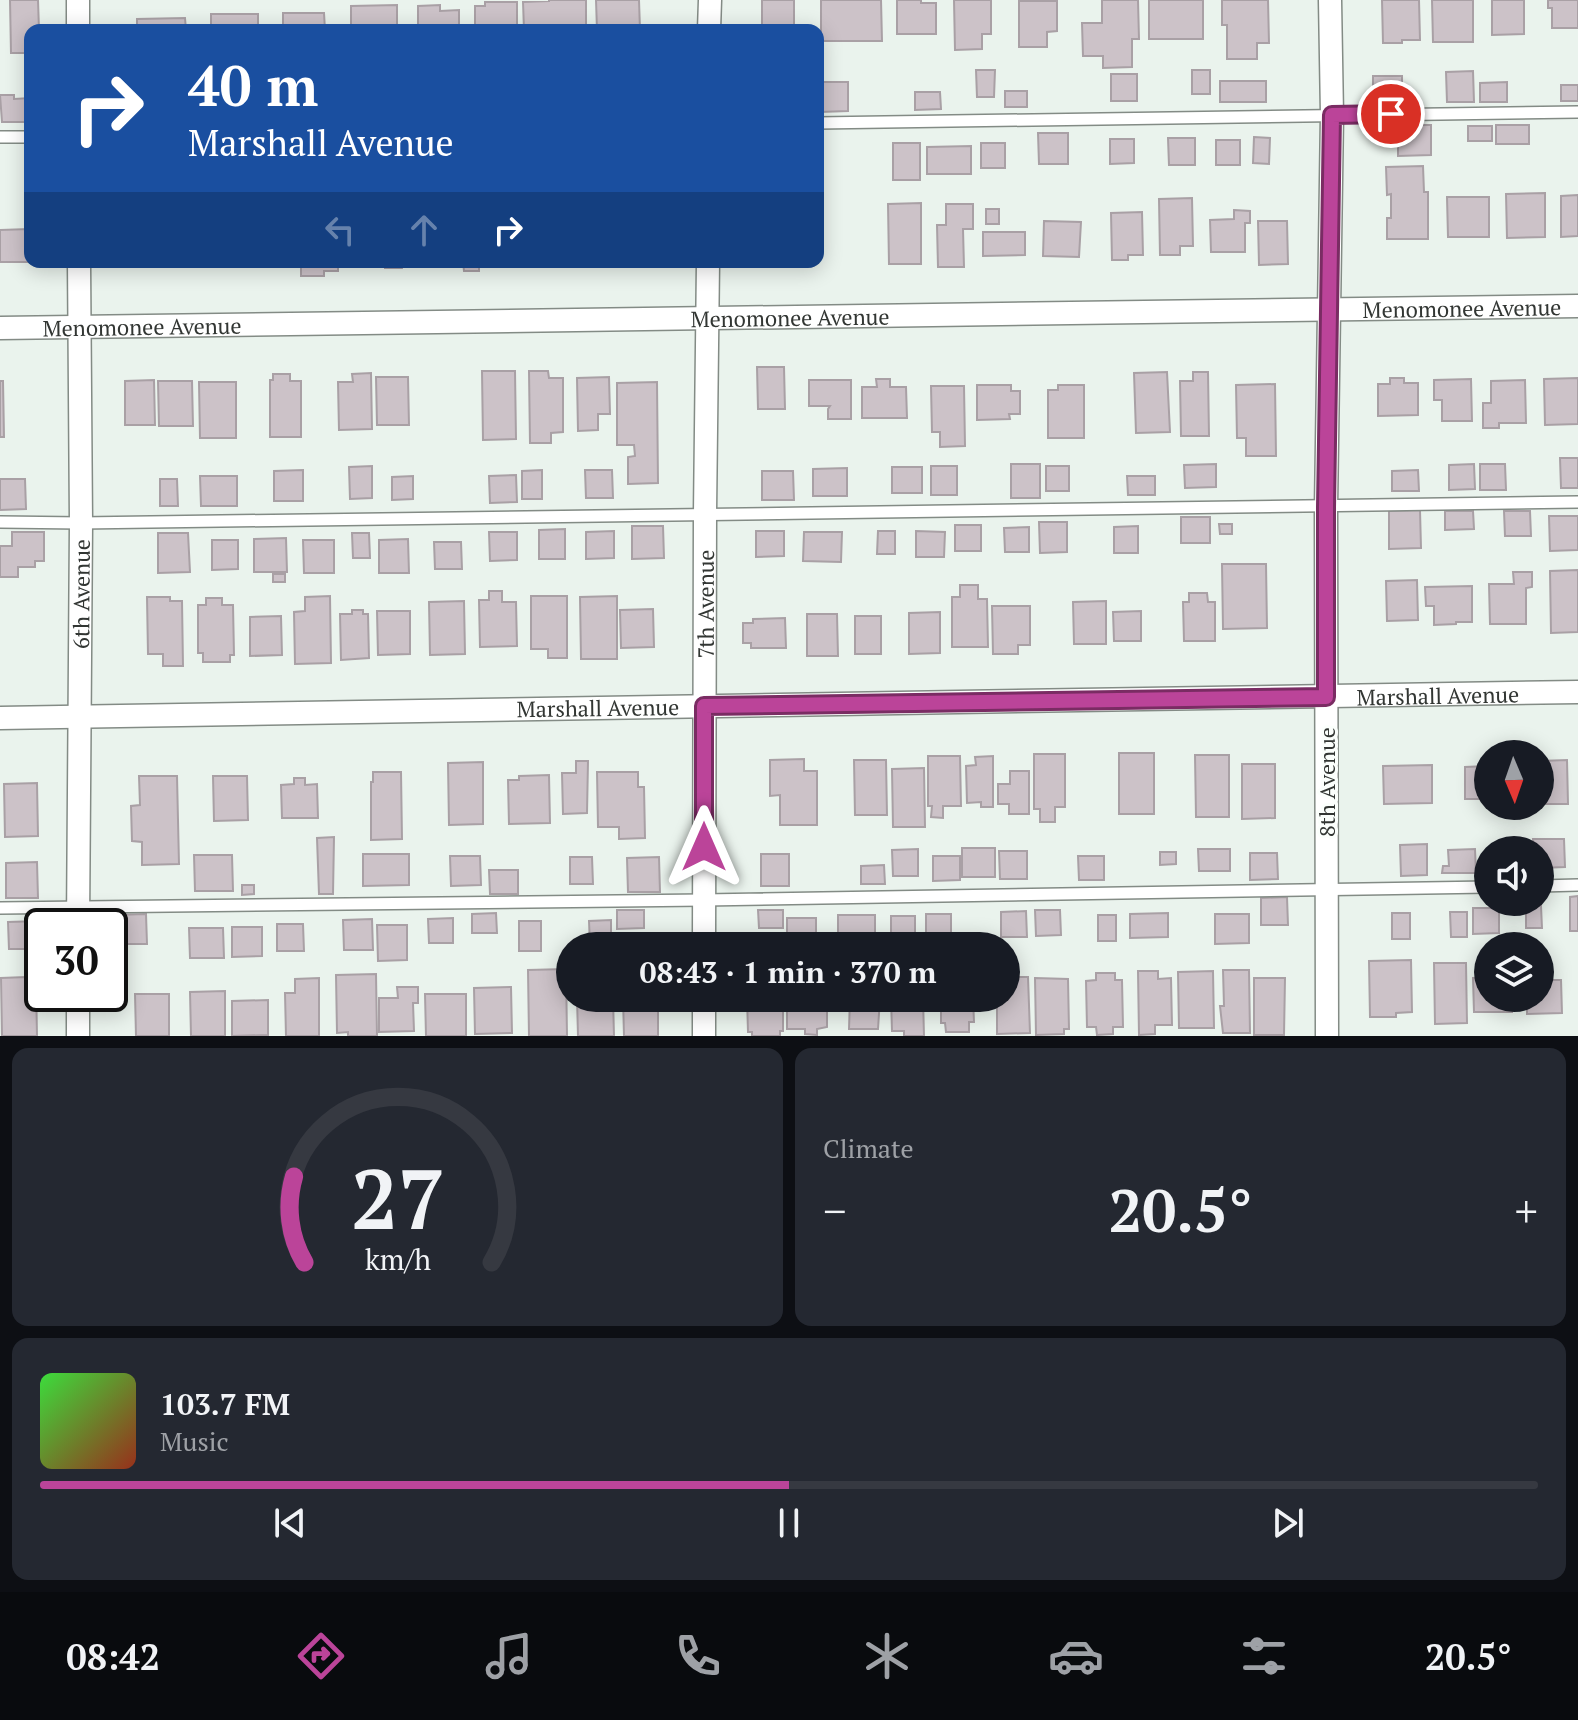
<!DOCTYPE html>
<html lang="en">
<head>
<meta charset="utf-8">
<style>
	:root { --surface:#171b24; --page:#242831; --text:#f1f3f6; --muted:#9ea1a6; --line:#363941; --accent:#b49 }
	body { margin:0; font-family:"PT Serif",serif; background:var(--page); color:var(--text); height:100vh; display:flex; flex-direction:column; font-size:30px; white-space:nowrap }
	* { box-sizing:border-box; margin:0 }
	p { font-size:26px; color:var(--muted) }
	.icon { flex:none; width:44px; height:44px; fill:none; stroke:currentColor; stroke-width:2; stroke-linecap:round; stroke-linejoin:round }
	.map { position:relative; height:1036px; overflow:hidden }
	.side { display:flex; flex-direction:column; gap:12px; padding:12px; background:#0d0f14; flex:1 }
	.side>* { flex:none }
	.guide { position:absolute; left:24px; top:24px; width:800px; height:244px; border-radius:16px; box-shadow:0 4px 20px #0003; background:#1a4fa0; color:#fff; overflow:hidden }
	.needle { width:52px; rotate:178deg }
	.controls { position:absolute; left:1474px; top:740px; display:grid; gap:16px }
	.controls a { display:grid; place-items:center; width:80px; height:80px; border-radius:50%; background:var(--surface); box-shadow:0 4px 20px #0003; font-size:40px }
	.speed { position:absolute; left:24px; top:908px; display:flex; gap:16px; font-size:40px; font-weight:700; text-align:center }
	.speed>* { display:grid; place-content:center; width:104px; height:104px; border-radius:50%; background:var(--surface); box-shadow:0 4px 20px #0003; line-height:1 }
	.speed .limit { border:4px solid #111; border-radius:12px; background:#fff; color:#111 }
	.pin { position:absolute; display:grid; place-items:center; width:68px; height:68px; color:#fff; margin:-34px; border:4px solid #fff; border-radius:50%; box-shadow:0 2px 8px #0007 }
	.me { position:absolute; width:88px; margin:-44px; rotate:0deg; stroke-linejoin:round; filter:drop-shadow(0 0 6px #0008) }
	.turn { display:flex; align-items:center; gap:28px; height:168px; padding:0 32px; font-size:36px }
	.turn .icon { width:104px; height:104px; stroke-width:2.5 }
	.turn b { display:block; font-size:56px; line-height:68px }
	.lanes { display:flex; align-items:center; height:76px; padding:0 32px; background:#0003; justify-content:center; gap:40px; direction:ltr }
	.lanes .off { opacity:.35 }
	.big { font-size:60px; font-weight:700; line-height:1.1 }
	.side .tile { flex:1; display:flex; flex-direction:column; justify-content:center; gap:12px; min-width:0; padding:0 28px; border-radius:16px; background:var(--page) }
	.side .dial { align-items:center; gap:0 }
	.dial svg { height:208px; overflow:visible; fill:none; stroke:var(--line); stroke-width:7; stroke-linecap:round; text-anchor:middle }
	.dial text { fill:var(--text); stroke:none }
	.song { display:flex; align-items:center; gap:24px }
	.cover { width:96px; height:96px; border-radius:12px; background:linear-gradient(135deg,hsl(120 70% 55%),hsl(10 70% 35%)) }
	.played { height:8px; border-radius:4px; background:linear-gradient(90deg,var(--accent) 50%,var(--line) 50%) }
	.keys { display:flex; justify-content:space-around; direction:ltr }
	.heat { display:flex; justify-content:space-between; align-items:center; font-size:44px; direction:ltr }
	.side .tiles { flex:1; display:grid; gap:12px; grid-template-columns:1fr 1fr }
	.tile:last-child { grid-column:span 2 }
	.trip { position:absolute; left:556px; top:932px; width:464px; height:80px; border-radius:40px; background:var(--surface); box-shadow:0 4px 20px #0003; font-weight:700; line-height:80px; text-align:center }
	.tab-bar { display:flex; height:128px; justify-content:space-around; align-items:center; background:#090b0e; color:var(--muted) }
	.tab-bar .icon { width:56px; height:56px }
	.tab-bar .selected { color:var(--accent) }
	.tab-bar b { font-size:36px; color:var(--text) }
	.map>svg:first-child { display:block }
	.building { fill:#ccc2c8; stroke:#a9a0a5; stroke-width:2 }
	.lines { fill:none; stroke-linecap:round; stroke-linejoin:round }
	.service-casing { stroke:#838b85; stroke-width:14 }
	.minor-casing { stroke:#838b85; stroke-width:25 }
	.service { stroke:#fff; stroke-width:11 }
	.minor { stroke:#fff; stroke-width:22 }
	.route-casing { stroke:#7a2c63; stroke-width:20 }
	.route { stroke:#b49; stroke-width:14 }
	.labels { text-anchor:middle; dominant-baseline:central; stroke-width:6; stroke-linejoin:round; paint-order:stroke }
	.street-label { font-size:22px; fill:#323633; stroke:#fbfffc }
</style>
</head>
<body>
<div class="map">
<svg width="1578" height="1036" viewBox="0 0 1578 1036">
	<rect width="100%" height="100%" fill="#eaf3ed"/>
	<!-- building -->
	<path class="building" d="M10 0H38L39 30H30V53H11Z
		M549 0H586V30H524L523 2 549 1Z
		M596 0H639L640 30H597Z
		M762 0H794V30H762Z
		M821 0H881L882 41H821Z
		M897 0H921V3H936V34H897Z
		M954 0H991V34H982V49L955 50Z
		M1102 0H1138L1139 39H1132V67L1103 68V56H1083L1082 23H1102Z
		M1149 0H1203V39H1149Z
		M1222 0H1268L1269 43H1257V59H1227V25H1222Z
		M1382 0H1419L1420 40H1402V43H1383Z
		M1432 0H1473V42H1433Z
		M1492 0H1524V34L1492 35Z
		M1548 0H1578V28H1552V8H1548Z
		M1019 1H1057V31L1047 32V47H1019Z
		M485 2H517V30H475V6H485Z
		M397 5V30H351V6Z
		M440 5V11L459 10V30H418V6Z
		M283 13H324L325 30H283Z
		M211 14H258V30H211Z
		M185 18 186 30H137V19Z
		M976 70H995L994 97H977Z
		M1192 70H1210V94H1192Z
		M1473 71 1474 102H1447L1446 72Z
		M1111 74H1137V101H1111Z
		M1373 76H1402V102H1373Z
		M1220 81H1266V102H1220Z
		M820 82H848V111L820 112Z
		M1507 82V102H1480V83Z
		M1561 85H1578V101H1561Z
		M1005 91H1027V107H1005Z
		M915 92H940L941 109 915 110Z
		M0 95H14V99L30 98V122H2Z
		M1398 125H1431V155L1398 156Z
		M1496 125H1529V144H1496Z
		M1468 126H1492V141H1468Z
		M1038 133H1068V164H1039Z
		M1254 137 1270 138 1269 164 1253 163Z
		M1168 138H1195V165H1169Z
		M1110 139H1134V163L1110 164Z
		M1216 140H1240V165H1216Z
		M893 143H920V180H893Z
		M981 143H1005V168H981Z
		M971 146V174H927V147Z
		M1423 166 1424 192H1428V239H1387V218H1391V194L1387 195 1386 167Z
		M1545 193V237L1507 238 1506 194Z
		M1578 195V236L1561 237V196Z
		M1447 197H1489V237H1448Z
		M1192 198 1193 246H1180V255H1160L1159 199Z
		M921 203V264H889L888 204Z
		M946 204H973V229H963L964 267H938L937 225H946Z
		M986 209H999V224H986Z
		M1234 210 1250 211V223H1245V252H1211L1210 220 1234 219Z
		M1142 212 1143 255H1128V260H1112L1111 213Z
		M1044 221 1081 222 1079 257 1043 256Z
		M1258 221H1287L1288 264 1259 265Z
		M29 229 30 262H0V230Z
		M983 232H1025V255L983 256Z
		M301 262H338V271H324V276H301Z
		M374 262H411V263H403L402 268H385V262Z
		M452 262H483V263H479V271H464L463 262Z
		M523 262H550V266L523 267Z
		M573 262H593V267H573Z
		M757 367H784L785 409H758Z
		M482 371H515L516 439 483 440Z
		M529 371H548L549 378H563V432L551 433V443H530Z
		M1167 372 1170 432 1136 433 1134 373Z
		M1193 372H1208L1209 436H1181L1180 381H1193Z
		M371 373 372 429 339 430 338 382H353L352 374Z
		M273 374H290V381H301V437H270V380H273Z
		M376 377H408L409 425H377Z
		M609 377 610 414H598V430L578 431 577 378Z
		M1390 378H1404V383H1418V415L1378 416V384H1390Z
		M1578 378V424L1545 425 1544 379Z
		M876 379H890V387H906L907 418H862V387H877Z
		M1471 379 1472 421H1442V400H1434V380Z
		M154 380 155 425H125V381Z
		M809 380H851V419H828V409L830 406H809Z
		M1525 380 1526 423H1499V428H1483V403H1491V381Z
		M0 381H3L4 437H0Z
		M158 381H192L193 426H159Z
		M199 382H236V438H200Z
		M657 382 658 483 628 484V457L635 456 634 445H617V383Z
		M1275 384 1276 456H1246V438H1237L1236 385Z
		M977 385H1011V391H1020V414H1009L1010 419 977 420Z
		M1058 385H1084V438H1048V390H1058Z
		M931 386H964L965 446 940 447V432H932Z
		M1560 458H1578V488H1561Z
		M1011 464H1040V498H1011Z
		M1216 464V487L1185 488 1184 465Z
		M1474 464 1475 489 1449 490V465Z
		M1480 464H1505L1506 490H1480Z
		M372 466V498L350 499 349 467Z
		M931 466H957V495H931Z
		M1046 466H1069V491H1046Z
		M892 467H922V493H892Z
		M847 468V496H813V469Z
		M303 470V501H274V471Z
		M542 470V499H522V471Z
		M585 470H612L613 498H586Z
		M1418 470 1419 491H1392V471Z
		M762 471H793L794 500H762Z
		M516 475 517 502 490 503 489 476Z
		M200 476H237V506H201Z
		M413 476V499L392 500V477Z
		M1127 476H1155V495H1128Z
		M0 479H25L26 509 0 510Z
		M160 479H177L178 506H160Z
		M1420 510 1421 548 1389 549V511Z
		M1445 511H1473L1474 529 1445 530Z
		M1504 511H1530L1531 536H1505Z
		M1549 516H1578V550L1550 551Z
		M1181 517H1210V543H1181Z
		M1039 522H1067V552L1040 553Z
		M1219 524H1232V534H1220Z
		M955 525H981V551H955Z
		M632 526H663L664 558 632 559Z
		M1138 526V553H1114V527Z
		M1029 527V552H1005L1004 528Z
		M565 529V559H539V530Z
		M614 531V558L586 559V532Z
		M756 531H784V556L756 557Z
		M878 531H895V554H877Z
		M916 531 945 532 944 557H916Z
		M12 532H44V561H35V567H18V577H0V546H12Z
		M489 532H517V560L490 561Z
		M804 532H842L841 562 803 561Z
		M158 533H188L190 572 158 573Z
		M352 533H369L370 558H353Z
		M286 538 287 572H254V539Z
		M408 539 409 573H379V540Z
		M212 540H238V569L212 570Z
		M303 540H334V573H304Z
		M434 542H461L462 569H435Z
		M1222 564H1266L1267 628 1223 629Z
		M1578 570V632L1551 633 1550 571Z
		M1513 572H1532V587L1526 588V624H1490L1489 584H1514Z
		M273 574H285V582H273Z
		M1417 580 1418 620 1387 621 1386 581Z
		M960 585H978V599H987L988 647H952V597H960Z
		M1472 586V622H1456V624L1434 625V606H1426L1425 587Z
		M489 591H502V602H516L517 646 480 647 479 600H489Z
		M1189 593H1207L1208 602H1215V641H1184L1183 602H1189Z
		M330 596 331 663 295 664 294 612 305 611V597Z
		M531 596H567V658H548V649H531Z
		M617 596V659H581L580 597Z
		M147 597H170V601H182L183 666H163V654H148Z
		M206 598H222V605H233L234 655H230V662H203V653H198V605H206Z
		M464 601 465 654 430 655 429 602Z
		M1106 601V644H1074L1073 602Z
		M992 606H1030V645H1018V654H993Z
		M653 609 654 647 621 648 620 610Z
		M352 610H363V614H368L369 658 341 660 340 614H352Z
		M377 611H410V654L378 655Z
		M1141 611V641H1114L1113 612Z
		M940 612V653L909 654V613Z
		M807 614H837L838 656H807Z
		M281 616 282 655 250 656V617Z
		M855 616H881V654H855Z
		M785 618 786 648H751V643H743V623H753V619Z
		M1119 753H1154V814H1119Z
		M1034 754H1065V807H1055V822H1040V809H1034Z
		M1195 755H1229V817H1196Z
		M928 756H960L961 806H943V818L931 817 932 806H928Z
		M993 756V807H981V802L967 803 966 766 976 765 975 757Z
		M804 759V771H817V825H780V795L770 796V760Z
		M854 760H886L887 815H855Z
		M1567 760 1568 804H1540V761Z
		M576 761H588L587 813 563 814 562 773H576Z
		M483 762V824L449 825 448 763Z
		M1242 764H1275V818L1242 819Z
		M1432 765V803L1384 804 1383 766Z
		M1488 766V799H1465V767Z
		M924 768 925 827H893L892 769Z
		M1010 771H1029V814H1009V804H998V784H1010Z
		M373 772H401L402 839 371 840V782H373Z
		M597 772H638V787H644L645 838 619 839V827H598Z
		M549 775 550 823 509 824 508 780H519V776Z
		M139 776H177L179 864 142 865V842L132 841 131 806 140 805Z
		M213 776H247L248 820 214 821Z
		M294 778H305V785L317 784 318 818H282L281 785 294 784Z
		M37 783 38 836 5 837 4 784Z
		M334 837 333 894H319L317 838Z
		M1533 839H1564L1565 867 1540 868V850H1534Z
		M1427 844V875L1401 876 1400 845Z
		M962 848H995V877H962Z
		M918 849V876H893L892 850Z
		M1198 849H1230V871H1199Z
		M1475 849 1476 873H1442L1443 866H1449L1448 850Z
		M999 851H1027V879H1000Z
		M1160 852H1176V864L1160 865Z
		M1250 853H1277L1278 879 1250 880Z
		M363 854H409V885L363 886Z
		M761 854H789V886H761Z
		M194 855H232L233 891H195Z
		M450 856H480L481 885 451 886Z
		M933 856H960V880L933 881Z
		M1078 856H1104V880H1079Z
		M570 857H592L593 884H570Z
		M659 857 660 892H628L627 858Z
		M37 862 38 898H6V863Z
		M884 865 885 884H861V866Z
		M489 870H518V894H490Z
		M242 885H254V894L242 895Z
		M1578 896V931H1570V897Z
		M1287 897 1288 925H1261V898Z
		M1526 906H1541L1542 928H1526Z
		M1473 908H1499V933L1473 934Z
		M617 910H644V928L617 929Z
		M758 910H783V928H759Z
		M1035 910H1060L1061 935 1036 936Z
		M1026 911 1027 937H1001V912Z
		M1450 912H1467V937H1451Z
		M496 913 497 933H472V914Z
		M1168 913V937L1130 938V914Z
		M1392 913H1410V939H1392Z
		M146 914 147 944H115V915Z
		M926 914H951V937H926Z
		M1215 914H1249V943L1215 944Z
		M838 915H875V942H838Z
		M1098 915H1116V941H1098Z
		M891 916H915V940H891Z
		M453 918V943H429L428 919Z
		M787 918H816V946H787Z
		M372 919 373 950H344L343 920Z
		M611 920V946H590L589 921Z
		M39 921 40 949H9L8 922Z
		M519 921H541V951H519Z
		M277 924H303L304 951H277Z
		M377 925H407V960L378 961Z
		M232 927H262V956L232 957Z
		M189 928H223L224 958H190Z
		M1411 960 1412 1012 1396 1013V1017H1370L1369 961Z
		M1434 963H1466L1467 1023 1435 1024Z
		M566 969 567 1036H529L528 970Z
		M1223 970H1249L1250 1033H1223L1220 1006H1224Z
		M1138 971H1158V979L1171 978 1172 1025H1155V1034L1139 1035Z
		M1213 971 1214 1028H1179L1178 972Z
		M1096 973H1115V980H1122L1123 1027H1113V1034L1097 1035 1096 1027H1087L1086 981 1096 980Z
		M376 974 377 1036H348V1032L337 1033 336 975Z
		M26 977V981L36 982 37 1036H2L1 978Z
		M1006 977H1028L1030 1033 997 1034V998H1006Z
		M1488 977V998H1512V1012H1474L1473 978Z
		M319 978V1036H286L285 993H295V979Z
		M1035 978 1068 979 1069 1029H1064V1034L1036 1035Z
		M1254 978H1285L1284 1035H1254Z
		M1540 980H1561L1562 1013 1527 1014V998H1540Z
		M397 987H418V1003H413L414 1031 379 1032V998H398Z
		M511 987 512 1033 475 1034 474 988Z
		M225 991V1036H191L190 992Z
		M135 994H169V1036H136Z
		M425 994H466V1036H426Z
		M577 998H613L614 1036H578Z
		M623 998H658V1036H624Z
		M747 998H783V1031H780V1036H752V1032H748Z
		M787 998H827V1027L817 1029V1035L805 1034V1029H787Z
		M850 998H880L878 1029H849Z
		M891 998H923L924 1036H904V1031H892Z
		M941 998H973L974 1022H969V1032H946L945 1023H941Z
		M268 1000V1035L232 1036V1001Z"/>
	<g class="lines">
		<defs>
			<path id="service" d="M818 123 1578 112
				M0 137H30
				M0 522 81 523C580 513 1079 513 1578 502
				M1540 886 1578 885
				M0 908 704 900 1488 887"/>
			<g id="minor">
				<path d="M78 0V30"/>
				<path d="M709 30 710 0"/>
				<path id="s1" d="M0 328 1578 306"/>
				<path id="s2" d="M0 718C526 705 1052 704 1578 692"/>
				<path id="s3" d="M78 926 81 523 79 262"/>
				<path id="s4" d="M704 946 705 513 708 262"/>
				<path d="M78 1036V994"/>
				<path d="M704 1036V998"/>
				<path d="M1327 1036 1326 507 1332 115 1330 0"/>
			</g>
		</defs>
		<!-- service casing -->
		<use href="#service" class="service-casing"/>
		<!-- minor casing -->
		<use href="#minor" class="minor-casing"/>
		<!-- service -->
		<use href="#service" class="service"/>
		<!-- minor -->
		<use href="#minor" class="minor"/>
	</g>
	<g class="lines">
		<defs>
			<path id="route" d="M704 847V706L1326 697V507L1332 115 1391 114"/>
		</defs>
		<!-- route casing -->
		<use href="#route" class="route-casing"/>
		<!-- route -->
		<use href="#route" class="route"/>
	</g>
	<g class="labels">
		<!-- street labels -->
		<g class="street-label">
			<text stroke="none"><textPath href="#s1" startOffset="1462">Menomonee Avenue</textPath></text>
			<text stroke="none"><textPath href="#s1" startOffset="790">Menomonee Avenue</textPath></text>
			<text stroke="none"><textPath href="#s1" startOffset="142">Menomonee Avenue</textPath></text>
			<text stroke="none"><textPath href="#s3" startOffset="332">6th Avenue</textPath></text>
			<text stroke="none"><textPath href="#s4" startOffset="342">7th Avenue</textPath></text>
			<text stroke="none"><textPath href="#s2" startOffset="1438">Marshall Avenue</textPath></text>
			<text stroke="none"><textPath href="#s2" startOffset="598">Marshall Avenue</textPath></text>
			<text transform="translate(1326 782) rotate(-90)">8th Avenue</text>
		</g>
	</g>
</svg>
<div class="controls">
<a><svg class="needle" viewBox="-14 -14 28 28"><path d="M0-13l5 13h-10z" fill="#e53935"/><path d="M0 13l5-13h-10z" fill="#9ea1a6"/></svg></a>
<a><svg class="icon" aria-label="sound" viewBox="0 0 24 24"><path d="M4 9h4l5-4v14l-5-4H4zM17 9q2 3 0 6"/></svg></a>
<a><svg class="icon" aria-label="layers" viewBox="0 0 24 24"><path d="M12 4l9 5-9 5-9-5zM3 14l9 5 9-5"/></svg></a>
</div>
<div class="speed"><div class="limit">30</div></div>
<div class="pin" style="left:1391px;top:114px;background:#d93025"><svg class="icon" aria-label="arrive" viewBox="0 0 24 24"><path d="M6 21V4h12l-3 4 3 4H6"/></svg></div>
<svg class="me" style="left:704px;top:847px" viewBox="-20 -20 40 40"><path d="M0-17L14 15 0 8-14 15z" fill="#b49" stroke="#fff" stroke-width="4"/></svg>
<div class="trip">08:43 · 1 min · 370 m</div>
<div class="guide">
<div class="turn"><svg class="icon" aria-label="right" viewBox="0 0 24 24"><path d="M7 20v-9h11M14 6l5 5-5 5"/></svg><div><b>40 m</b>Marshall Avenue</div></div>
<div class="lanes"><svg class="icon off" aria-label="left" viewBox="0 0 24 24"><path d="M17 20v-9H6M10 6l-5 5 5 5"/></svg><svg class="icon off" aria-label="ahead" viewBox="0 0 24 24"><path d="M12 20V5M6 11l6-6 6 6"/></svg><svg class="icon" aria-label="right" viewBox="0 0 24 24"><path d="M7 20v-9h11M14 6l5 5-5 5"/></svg></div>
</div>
</div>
<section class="side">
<div class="tiles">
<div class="tile dial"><svg viewBox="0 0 100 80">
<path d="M14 69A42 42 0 1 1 86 69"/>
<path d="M14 69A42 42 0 0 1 10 36" stroke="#b49"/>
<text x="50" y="56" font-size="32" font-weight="700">27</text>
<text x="50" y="72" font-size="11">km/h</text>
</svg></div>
<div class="tile"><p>Climate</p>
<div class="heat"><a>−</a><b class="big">20.5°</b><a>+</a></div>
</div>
<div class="tile">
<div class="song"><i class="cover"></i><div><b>103.7 FM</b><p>Music</p></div></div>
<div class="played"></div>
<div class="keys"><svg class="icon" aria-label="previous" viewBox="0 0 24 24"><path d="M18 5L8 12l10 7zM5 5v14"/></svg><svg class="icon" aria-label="pause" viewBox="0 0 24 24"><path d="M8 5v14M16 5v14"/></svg><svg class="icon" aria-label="next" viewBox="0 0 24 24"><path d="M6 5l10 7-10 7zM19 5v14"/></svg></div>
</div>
</div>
</section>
<nav class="tab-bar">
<b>08:42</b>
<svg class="icon selected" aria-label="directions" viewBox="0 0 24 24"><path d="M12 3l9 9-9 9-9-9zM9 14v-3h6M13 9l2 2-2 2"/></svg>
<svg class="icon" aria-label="music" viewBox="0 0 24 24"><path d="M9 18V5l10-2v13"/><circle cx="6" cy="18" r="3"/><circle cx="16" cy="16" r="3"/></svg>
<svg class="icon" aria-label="phone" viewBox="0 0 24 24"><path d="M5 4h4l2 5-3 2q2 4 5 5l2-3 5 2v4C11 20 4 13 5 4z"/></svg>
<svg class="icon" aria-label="climate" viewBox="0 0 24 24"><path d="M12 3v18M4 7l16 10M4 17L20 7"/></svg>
<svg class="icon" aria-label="car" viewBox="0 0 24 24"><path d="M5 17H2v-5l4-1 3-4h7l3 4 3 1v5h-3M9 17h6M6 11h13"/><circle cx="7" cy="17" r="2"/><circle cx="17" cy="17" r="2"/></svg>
<svg class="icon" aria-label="filters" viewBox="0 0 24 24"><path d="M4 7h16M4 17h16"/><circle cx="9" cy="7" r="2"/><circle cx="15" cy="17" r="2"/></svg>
<b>20.5°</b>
</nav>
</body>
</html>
